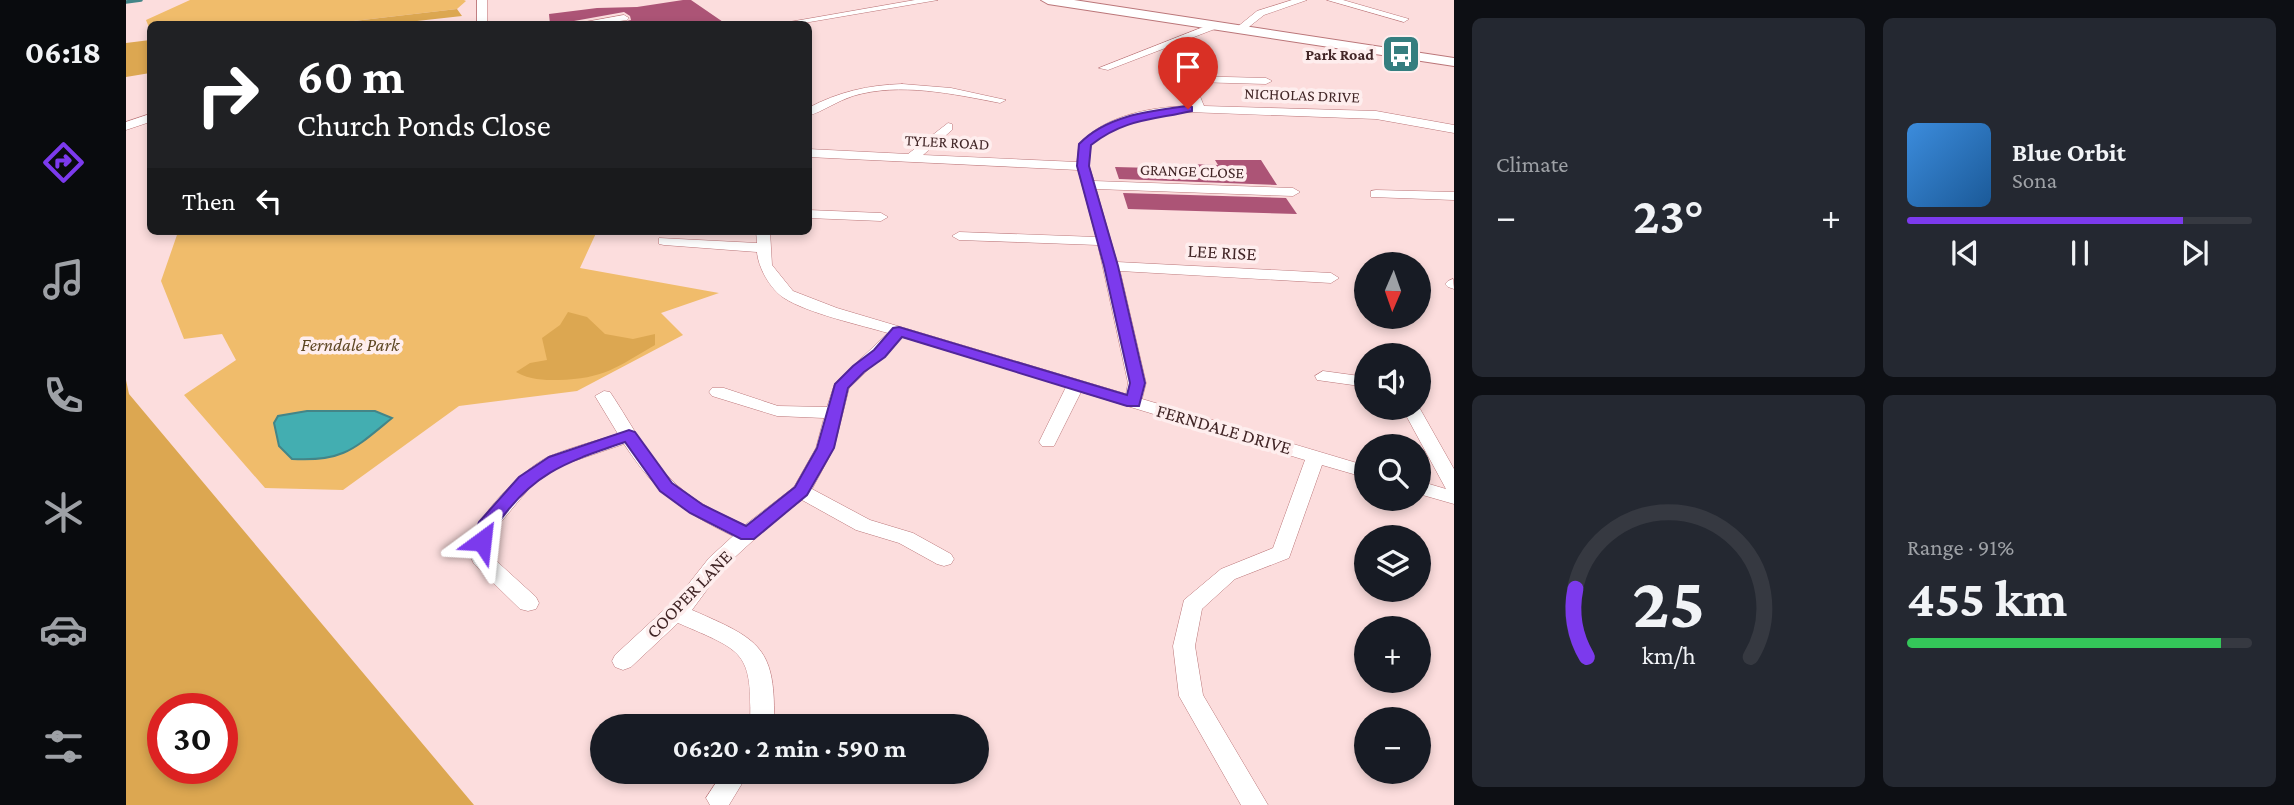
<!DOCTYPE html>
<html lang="en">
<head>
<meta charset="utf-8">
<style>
	:root { --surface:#171b24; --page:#242831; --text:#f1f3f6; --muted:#9ea1a6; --line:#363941; --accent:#7c3aed }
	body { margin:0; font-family:"Crimson Pro",serif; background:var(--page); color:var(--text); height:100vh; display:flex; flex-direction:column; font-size:26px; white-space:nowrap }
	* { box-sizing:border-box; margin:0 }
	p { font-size:23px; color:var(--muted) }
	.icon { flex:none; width:38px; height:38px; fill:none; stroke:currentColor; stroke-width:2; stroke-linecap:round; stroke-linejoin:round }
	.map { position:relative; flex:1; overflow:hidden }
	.sheet { display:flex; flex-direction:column; gap:18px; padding:18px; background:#0d0f14; width:840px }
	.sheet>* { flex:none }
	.top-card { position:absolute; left:21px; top:21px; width:665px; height:214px; border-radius:10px; box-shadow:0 4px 10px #0003; background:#202124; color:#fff; overflow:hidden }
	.needle { width:46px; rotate:182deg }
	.fabs { position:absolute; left:1228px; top:252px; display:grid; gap:14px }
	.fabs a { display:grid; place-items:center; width:77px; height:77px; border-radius:50%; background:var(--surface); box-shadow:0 4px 10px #0003; font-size:35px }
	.speed { position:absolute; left:21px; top:693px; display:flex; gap:14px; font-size:35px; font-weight:700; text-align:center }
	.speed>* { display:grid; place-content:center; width:91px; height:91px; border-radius:50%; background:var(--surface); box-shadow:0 4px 10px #0003; line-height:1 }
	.speed .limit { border:10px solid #d22; background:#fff; color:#111 }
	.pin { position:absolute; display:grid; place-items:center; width:60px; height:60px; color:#fff; margin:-72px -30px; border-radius:50% 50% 50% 0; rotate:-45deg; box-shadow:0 0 7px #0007 }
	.pin .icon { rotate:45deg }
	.me { position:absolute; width:77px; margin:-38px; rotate:30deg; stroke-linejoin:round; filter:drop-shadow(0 0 5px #0008) }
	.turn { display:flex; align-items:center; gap:24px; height:147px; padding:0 35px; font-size:32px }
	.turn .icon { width:91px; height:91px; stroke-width:2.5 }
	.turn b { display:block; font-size:49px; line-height:60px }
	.then { display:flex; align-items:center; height:66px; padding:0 35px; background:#0003; gap:14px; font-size:26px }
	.big { font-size:52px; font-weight:700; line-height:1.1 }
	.sheet .widget { flex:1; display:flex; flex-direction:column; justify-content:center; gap:10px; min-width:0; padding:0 24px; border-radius:10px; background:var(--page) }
	.sheet .dial { align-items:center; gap:0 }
	.dial svg { height:182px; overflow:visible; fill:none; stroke:var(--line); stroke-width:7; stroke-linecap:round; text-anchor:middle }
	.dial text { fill:var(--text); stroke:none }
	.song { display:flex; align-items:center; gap:21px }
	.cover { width:84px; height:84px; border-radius:10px; background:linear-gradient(135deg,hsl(210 70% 55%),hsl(210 70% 35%)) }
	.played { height:7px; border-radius:4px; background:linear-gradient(90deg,var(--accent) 80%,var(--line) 80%) }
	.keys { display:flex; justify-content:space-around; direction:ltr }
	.heat { display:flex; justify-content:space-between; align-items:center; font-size:38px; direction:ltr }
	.charge { height:10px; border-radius:5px; background:linear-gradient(90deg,#34c759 91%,var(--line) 0) }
	.sheet .tiles { flex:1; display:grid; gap:18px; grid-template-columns:repeat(2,1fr) }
	.trip { position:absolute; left:464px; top:714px; width:399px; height:70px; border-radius:35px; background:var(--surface); box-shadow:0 4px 10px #0003; font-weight:700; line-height:70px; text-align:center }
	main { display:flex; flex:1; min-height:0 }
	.tab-bar { display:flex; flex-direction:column; width:126px; justify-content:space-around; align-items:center; background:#090b0e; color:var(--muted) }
	.tab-bar .icon { width:49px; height:49px }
	.tab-bar .current { color:var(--accent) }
	.tab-bar b { font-size:32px; color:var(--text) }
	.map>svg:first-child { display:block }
	.green { fill:#f0bc6b }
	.forest { fill:#dca751; fill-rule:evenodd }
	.water { fill:#43aeb1; stroke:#438588; stroke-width:2 }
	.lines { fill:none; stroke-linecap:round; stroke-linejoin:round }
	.stream { stroke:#438588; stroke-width:3.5 }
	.building { fill:#ac5476 }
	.street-casing { stroke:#bb7679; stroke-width:1 }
	.secondary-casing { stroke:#bb7679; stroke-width:2 }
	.street { fill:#fff; fill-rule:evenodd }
	.secondary { fill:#fff; fill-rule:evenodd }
	.route { fill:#7c3aed; stroke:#51269a; stroke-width:2 }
	.labels { text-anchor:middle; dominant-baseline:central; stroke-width:7; stroke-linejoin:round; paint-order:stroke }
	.far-poi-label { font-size:16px; font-weight:bold; fill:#422627; stroke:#feeeee; text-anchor:end }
	.far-street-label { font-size:16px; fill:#422627; stroke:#feeeee }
	.street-label { font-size:19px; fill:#422627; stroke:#feeeee }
	.park-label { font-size:19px; font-style:italic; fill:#5e4724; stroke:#feeeee }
</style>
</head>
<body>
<main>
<nav class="tab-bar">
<b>06:18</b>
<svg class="icon current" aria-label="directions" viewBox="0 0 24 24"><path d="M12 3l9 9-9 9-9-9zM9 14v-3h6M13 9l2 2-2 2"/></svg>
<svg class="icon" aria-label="music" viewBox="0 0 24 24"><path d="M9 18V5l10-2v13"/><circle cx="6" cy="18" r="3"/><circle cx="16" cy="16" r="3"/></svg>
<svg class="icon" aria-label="phone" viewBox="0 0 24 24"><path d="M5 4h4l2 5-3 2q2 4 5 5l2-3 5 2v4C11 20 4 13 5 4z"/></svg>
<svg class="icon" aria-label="climate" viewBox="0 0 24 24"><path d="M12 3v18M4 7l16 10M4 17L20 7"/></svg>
<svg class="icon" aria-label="car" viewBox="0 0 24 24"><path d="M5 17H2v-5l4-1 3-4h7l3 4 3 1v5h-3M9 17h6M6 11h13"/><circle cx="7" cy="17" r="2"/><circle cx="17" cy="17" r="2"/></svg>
<svg class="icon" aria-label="filters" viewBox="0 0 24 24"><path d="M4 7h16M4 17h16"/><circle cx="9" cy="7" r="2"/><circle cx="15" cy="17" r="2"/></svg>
</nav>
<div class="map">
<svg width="1328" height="805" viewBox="0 0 1328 805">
	<rect width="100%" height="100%" fill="#fcdddd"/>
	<!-- green -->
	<path class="green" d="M64 0H338L340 1 331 9 202 24H24V30L20 20Z
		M56 231H471L454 268 593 293 535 313 557 335 451 391 333 406 217 490 139 488 58 395 110 360 96 334 58 339 35 281 52 232Z"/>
	<!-- forest -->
	<path class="forest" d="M331 9 336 16 264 24H202Z
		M24 40V73L0 77V43Z
		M442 312 461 317 479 334 507 339 529 334V345C491 367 478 379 432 380 416 380 405 380 390 372L404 363 421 360 416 338 434 325Z
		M0 380 3 394 348 805H0ZM37 709H96V768H37Z"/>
	<!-- water -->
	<path class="water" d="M181 411H249L266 418C228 449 217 462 166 459L153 446 148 423 152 416Z"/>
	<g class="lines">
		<!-- stream -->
		<path class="stream" d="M0 2 15 0"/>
	</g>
	<!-- building -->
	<path class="building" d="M557 0H565L600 24H487L505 20 504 16 498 12 448 21 446 24H424L423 14 471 8 511 7Z
		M1089 160H1135L1151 185 993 179 989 167 1066 169 1063 164 1092 165Z
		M997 193 1160 198 1171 214 1002 209Z"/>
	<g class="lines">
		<defs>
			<path id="street" d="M351 0H361V24H351Z
				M789 0H812L672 24H652Z
				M1166 0H1181L1138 15 1119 30 1110 28 1131 11Z
				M1201 0H1217L1283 19 1278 22Z
				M498 15 503 18 501 20 471 24H448Z
				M1090 22 1095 25 1094 27 982 70 973 68Z
				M1061 76 1140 78 1146 81 1140 84 1068 82 1078 106 1250 111 1328 125V133L1250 119 1062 112 1023 117 985 130 965 145 963 166 968 181 1167 188 1174 192 1167 196 970 189 991 262 1205 273 1213 278 1205 283 994 271 1020 383 1016 399 1241 466V478L1196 465 1163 558 1109 579 1076 609 1069 646 1077 695 1142 805H1115L1053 696 1047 646 1058 600 1095 569 1147 548 1179 460 955 392 928 446H916L913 442 940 387 776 337 723 388 708 448 686 489 744 520 787 533 825 554 828 559 825 564 818 566 811 564 773 543 730 530 676 500 644 525 597 568 566 610C635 640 650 647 648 726H624C626 651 619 652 552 623L505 667 497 670 489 667 486 661 489 655 553 596 583 558 607 536C554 510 531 494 498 444L436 465 406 485 370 528 366 557 410 597 413 603 410 609 402 611 394 609 348 564C329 532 397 468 424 456 446 447 470 441 492 434L469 396 478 391 484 392C507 426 525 465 558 491 576 506 598 515 619 525L668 487 690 448 698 418 651 416 586 396 583 392 586 388H598L652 406 701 407 709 383 762 333C734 325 681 313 658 298 644 289 632 267 631 252L538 245 533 244V238L631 243 630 231H644L646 265 667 291 711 308 1000 394 1002 383 972 245 833 240 826 236 833 232 970 237 952 170 682 157V149L782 154 822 123 826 124V130L797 155 951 162 953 144C979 115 1028 106 1066 106L1055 79Z
				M776 84 825 88 880 100 874 103C827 94 774 82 727 96 711 101 698 111 682 116V108C712 92 742 85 776 84Z
				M24 114V122L0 130V122Z
				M1250 190 1328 192V200L1245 197V191Z
				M682 210 755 213 762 217 755 221 682 218Z
				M1327 279 1328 289 1322 287 1319 284 1322 281Z
				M1197 371 1241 377V387L1191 380 1189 376Z
				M1293 407 1328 469V504L1293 494V481L1320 489 1276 408Z
				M597 772H623L603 805H584L580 798Z"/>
			<path id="secondary" d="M915 0H948L1328 58V66L922 4Z"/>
		</defs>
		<!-- street casing -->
		<use href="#street" class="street-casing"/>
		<!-- secondary casing -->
		<use href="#secondary" class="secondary-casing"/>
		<!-- street -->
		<use href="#street" class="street"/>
		<!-- secondary -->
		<use href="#secondary" class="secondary"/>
	</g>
	<!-- route -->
	<path class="route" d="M1062 106 1066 107V111C1026 120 998 119 965 145L963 166 992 266 1019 383 1013 406H1001L776 337 759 357 738 372 722 388 708 448 681 495 628 539H615L564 513 534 491 499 442C441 462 407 472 370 526 366 532 366 539 362 546H349L346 541 353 522 393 477 423 457 503 430 509 432 546 483 577 505 620 526 669 487 691 448 709 384 727 366 748 350 767 328 773 327 1001 395 1004 383 978 266 951 166 953 144C981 115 1024 111 1062 106Z"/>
	<!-- icons -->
	<defs>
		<symbol id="bus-square" viewBox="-11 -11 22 22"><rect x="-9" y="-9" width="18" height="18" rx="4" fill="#357e7f" stroke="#feeeee"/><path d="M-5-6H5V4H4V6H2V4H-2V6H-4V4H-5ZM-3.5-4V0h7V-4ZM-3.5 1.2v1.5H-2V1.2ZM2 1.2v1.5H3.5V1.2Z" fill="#fff"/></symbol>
	</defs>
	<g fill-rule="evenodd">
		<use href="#bus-square" x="1253" y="32" width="44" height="44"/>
	</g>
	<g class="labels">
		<!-- far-poi labels -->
		<g class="far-poi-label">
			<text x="1248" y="54">Park Road</text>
		</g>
		<!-- far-street labels -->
		<g class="far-street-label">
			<text transform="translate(1176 95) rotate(2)">NICHOLAS DRIVE</text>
			<text transform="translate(821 142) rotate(3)">TYLER ROAD</text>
			<text transform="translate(1066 171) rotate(2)">GRANGE CLOSE</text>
		</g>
		<!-- street labels -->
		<g class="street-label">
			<text transform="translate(1096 252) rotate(3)">LEE RISE</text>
			<text transform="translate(1098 429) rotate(16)">FERNDALE DRIVE</text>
			<text transform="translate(563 594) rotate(-46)">COOPER LANE</text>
		</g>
		<!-- park labels -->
		<g class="park-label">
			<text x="224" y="344">Ferndale Park</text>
		</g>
	</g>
</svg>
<div class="fabs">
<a><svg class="needle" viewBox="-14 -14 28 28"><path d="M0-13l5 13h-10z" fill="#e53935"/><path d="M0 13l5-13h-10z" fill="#9ea1a6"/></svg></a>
<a><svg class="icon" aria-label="sound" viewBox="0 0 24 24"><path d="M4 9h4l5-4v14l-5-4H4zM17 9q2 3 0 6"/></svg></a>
<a><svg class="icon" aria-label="search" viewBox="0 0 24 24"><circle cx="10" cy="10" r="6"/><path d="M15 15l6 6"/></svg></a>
<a><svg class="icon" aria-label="layers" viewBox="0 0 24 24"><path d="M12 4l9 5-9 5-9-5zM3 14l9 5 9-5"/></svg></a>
<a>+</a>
<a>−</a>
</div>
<div class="speed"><div class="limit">30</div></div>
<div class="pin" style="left:1062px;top:109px;background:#d93025"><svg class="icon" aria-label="arrive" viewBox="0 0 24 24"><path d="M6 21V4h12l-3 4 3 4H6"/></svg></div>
<svg class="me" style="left:356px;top:541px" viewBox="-20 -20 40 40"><path d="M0-17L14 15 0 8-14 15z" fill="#7c3aed" stroke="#fff" stroke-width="4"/></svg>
<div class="trip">06:20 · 2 min · 590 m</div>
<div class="top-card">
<div class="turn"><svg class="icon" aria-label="right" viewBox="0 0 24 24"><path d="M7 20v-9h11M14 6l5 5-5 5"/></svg><div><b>60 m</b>Church Ponds Close</div></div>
<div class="then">Then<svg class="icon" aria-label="left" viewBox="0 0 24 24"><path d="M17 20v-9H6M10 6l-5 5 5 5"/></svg></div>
</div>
</div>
<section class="sheet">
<div class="tiles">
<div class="widget"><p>Climate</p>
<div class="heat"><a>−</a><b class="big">23°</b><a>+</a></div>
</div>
<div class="widget">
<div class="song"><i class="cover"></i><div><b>Blue Orbit</b><p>Sona</p></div></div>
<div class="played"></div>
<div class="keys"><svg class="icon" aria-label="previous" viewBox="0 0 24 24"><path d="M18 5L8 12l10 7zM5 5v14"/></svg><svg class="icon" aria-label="pause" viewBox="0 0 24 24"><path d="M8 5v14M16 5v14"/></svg><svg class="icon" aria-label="next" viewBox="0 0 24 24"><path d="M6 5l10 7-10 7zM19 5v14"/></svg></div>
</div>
<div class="widget dial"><svg viewBox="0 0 100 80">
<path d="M14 69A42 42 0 1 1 86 69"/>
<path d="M14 69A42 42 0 0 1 9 39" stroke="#7c3aed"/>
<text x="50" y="56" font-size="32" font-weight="700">25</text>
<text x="50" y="72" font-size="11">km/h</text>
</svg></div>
<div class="widget"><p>Range · 91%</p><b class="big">455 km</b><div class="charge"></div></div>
</div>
</section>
</main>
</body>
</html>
